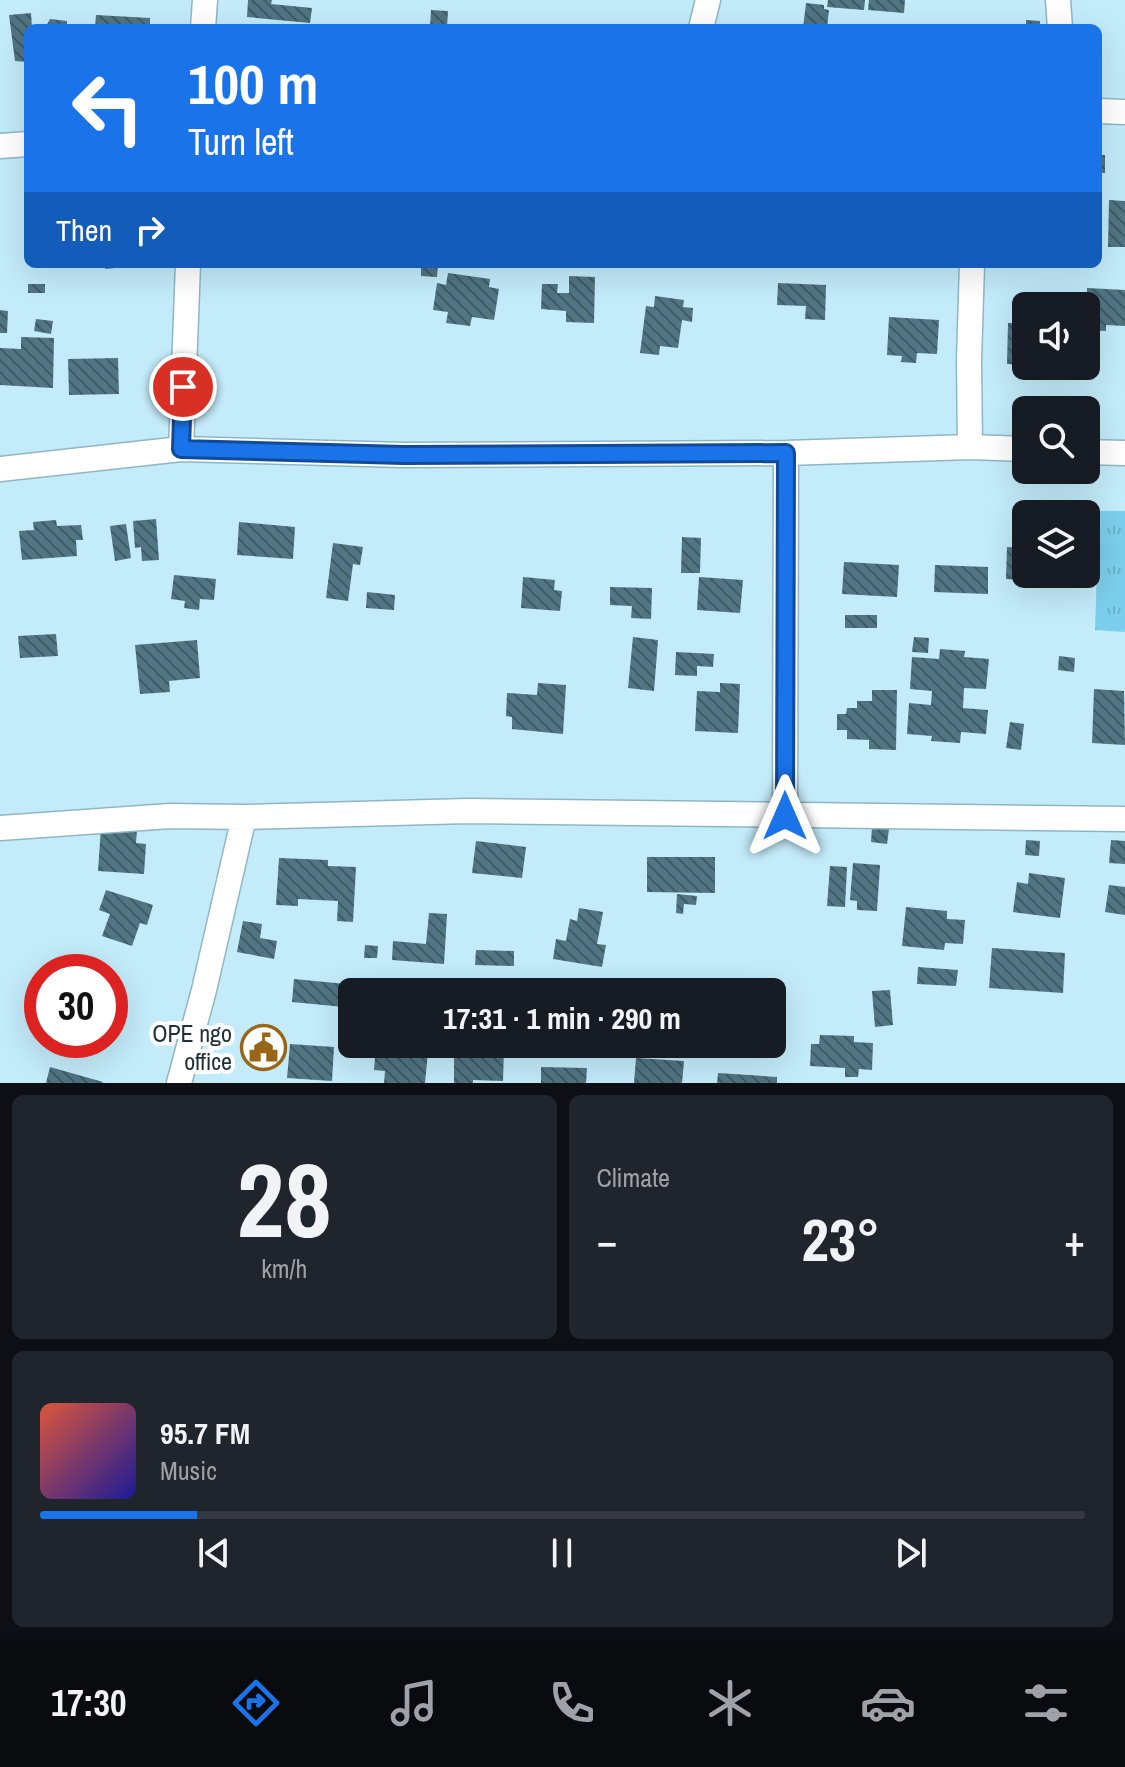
<!DOCTYPE html>
<html lang="en">
<head>
<meta charset="utf-8">
<style>
	:root { --surface:#171b24; --page:#20242c; --text:#f1f3f6; --muted:#9ea1a6; --line:#363941; --accent:#1a73e8 }
	body { margin:0; font-family:"Archivo Narrow",sans-serif; background:var(--page); color:var(--text); height:100vh; display:flex; flex-direction:column; font-size:30px; white-space:nowrap }
	* { box-sizing:border-box; margin:0 }
	p { font-size:26px; color:var(--muted) }
	.icon { flex:none; width:44px; height:44px; fill:none; stroke:currentColor; stroke-width:2; stroke-linecap:round; stroke-linejoin:round }
	.map { position:relative; height:1083px; overflow:hidden }
	.drawer { display:flex; flex-direction:column; gap:12px; padding:12px; background:#0d0f14; flex:1 }
	.drawer>* { flex:none }
	.hud { position:absolute; left:24px; top:24px; width:1078px; height:244px; border-radius:12px; box-shadow:0 8px 32px #0002; background:#1a73e8; color:#fff; overflow:hidden }
	.tools { position:absolute; left:1012px; top:292px; display:grid; gap:16px }
	.tools a { display:grid; place-items:center; width:88px; height:88px; border-radius:12px; background:var(--surface); box-shadow:0 8px 32px #0002; font-size:40px }
	.speed { position:absolute; left:24px; top:954px; display:flex; gap:16px; font-size:40px; font-weight:700; text-align:center }
	.speed>* { display:grid; place-content:center; width:104px; height:104px; border-radius:50%; background:var(--surface); box-shadow:0 8px 32px #0002; line-height:1 }
	.speed .limit { border:12px solid #d22; background:#fff; color:#111 }
	.pin { position:absolute; display:grid; place-items:center; width:68px; height:68px; color:#fff; margin:-34px; border:4px solid #fff; border-radius:50%; box-shadow:0 2px 8px #0007 }
	.me { position:absolute; width:88px; margin:-44px; rotate:0deg; stroke-linejoin:round; filter:drop-shadow(0 0 6px #0008) }
	.turn { display:flex; align-items:center; gap:28px; height:168px; padding:0 32px; font-size:36px }
	.turn .icon { width:104px; height:104px; stroke-width:2.5 }
	.turn b { display:block; font-size:56px; line-height:68px }
	.then { display:flex; align-items:center; height:76px; padding:0 32px; background:#0003; gap:16px; font-size:30px }
	.big { font-size:60px; font-weight:800; line-height:1.1 }
	.drawer .widget { flex:1; display:flex; flex-direction:column; justify-content:center; gap:12px; min-width:0; padding:0 28px; border-radius:12px; background:var(--page) }
	.drawer .dial { align-items:center; gap:0 }
	.dial b { font-size:104px; line-height:1 }
	.song { display:flex; align-items:center; gap:24px }
	.cover { width:96px; height:96px; border-radius:12px; background:linear-gradient(135deg,hsl(10 70% 55%),hsl(240 70% 35%)) }
	.played { height:8px; border-radius:4px; background:linear-gradient(90deg,var(--accent) 15%,var(--line) 15%) }
	.keys { display:flex; justify-content:space-around; direction:ltr }
	.heat { display:flex; justify-content:space-between; align-items:center; font-size:44px; direction:ltr }
	.drawer .tiles { flex:1; display:grid; gap:12px; grid-template-columns:1fr 1fr }
	.widget:last-child { grid-column:span 2 }
	.trip { position:absolute; left:338px; top:978px; width:448px; height:80px; border-radius:12px; background:var(--surface); box-shadow:0 8px 32px #0002; font-weight:800; line-height:80px; text-align:center }
	.dock { display:flex; height:128px; justify-content:space-around; align-items:center; background:#090b0e; color:var(--muted) }
	.dock .icon { width:56px; height:56px }
	.dock .on { color:var(--accent) }
	.dock b { font-size:36px; color:var(--text) }
	.map>svg:first-child { display:block }
	.park { fill:url(#park-tufts) }
	.building { fill:url(#building-back-hatch) }
	.lines { fill:none; stroke-linecap:round; stroke-linejoin:round }
	.minor-casing { stroke:#90b6c5; stroke-width:27 }
	.minor { stroke:#fff; stroke-width:24 }
	.route-casing { stroke:#114b97; stroke-width:20 }
	.route { stroke:#1a73e8; stroke-width:14 }
	.labels { text-anchor:middle; dominant-baseline:central; stroke-width:8; stroke-linejoin:round; paint-order:stroke }
	.poi-label { font-size:24px; fill:#1f2f35; stroke:#fff; text-anchor:end }
</style>
</head>
<body>
<div class="map">
<svg width="1125" height="1083" viewBox="0 0 1125 1083">
	<defs>
		<pattern id="park-tufts" width="24" height="20" patternUnits="userSpaceOnUse" patternTransform="scale(2)"><rect width="24" height="20" fill="#7ccfec"/><path d="M3 7l-1-3M5 7V3M7 7l1-3M15 17l-1-3M17 17v-4M19 17l1-3" fill="none" stroke="#6bb2cb"/></pattern>
		<pattern id="building-back-hatch" width="6" height="6" patternUnits="userSpaceOnUse" patternTransform="scale(2)"><rect width="6" height="6" fill="#517583"/><path d="M-1 5l2 2M0 0l6 6M5-1l2 2" fill="none" stroke="#3f5b66"/></pattern>
	</defs>
	<rect width="100%" height="100%" fill="#c3ebfa"/>
	<!-- park -->
	<path class="park" d="M1099 511H1125V632L1095 630Z"/>
	<!-- building -->
	<path class="building" d="M248 0H272L271 4 312 8 310 23 247 17Z
		M828 0H865L864 10 827 7Z
		M869 0H905L904 13 868 10Z
		M806 3 824 5V9L829 10 827 28H803Z
		M431 10 448 11 447 28H430Z
		M31 13 32 28H28V62L15 61 9 15Z
		M96 15 150 18V28H95Z
		M50 19 67 21V28H45Z
		M1026 20 1040 21V28H1026Z
		M1098 155H1105V173H1098Z
		M1109 200 1125 201V247H1108Z
		M105 264H135V266L105 269Z
		M421 264H438L437 277 421 276Z
		M448 273 490 279 489 287 499 289 494 320 472 317 470 326 446 323 448 312 433 310 437 283 446 285Z
		M569 276 595 277 594 323 566 322V311L541 309 542 284H558L557 293H569Z
		M778 283 826 285 825 320 805 319 806 306 777 305Z
		M28 284H45V293H28Z
		M1087 288 1125 290V326L1106 325V331L1086 330Z
		M655 296 684 300 683 307 693 308 692 322 682 320 678 348 660 346 659 355 640 353 646 306 654 307Z
		M0 310 8 311 7 333H0Z
		M889 317 939 320 937 354 917 353 916 363 901 362 902 356 887 355Z
		M36 319 53 321 51 334 34 331Z
		M1008 323H1024L1023 365 1007 364Z
		M21 337 54 338 53 388 0 385V348L21 349Z
		M118 358 119 394 69 395 68 359Z
		M156 519 159 560 142 561 141 547 135 548 133 521Z
		M56 520 57 526 81 525 83 540H76L77 556 22 560 19 531 34 530 33 522Z
		M239 522 295 527 293 559 237 555Z
		M126 524 131 558 115 561 110 526Z
		M682 537 701 538 700 573H681Z
		M333 543 363 547 360 565 353 564 348 601 326 598Z
		M1007 547 1026 548V574H1079L1078 583 1006 579Z
		M844 562 899 565 897 597 842 594Z
		M935 565 988 567V594L934 592Z
		M174 575 216 579 214 600 200 599 199 610 184 608 185 601 171 599Z
		M523 577 555 580 554 590 562 591 560 611 521 608Z
		M699 577 743 580 740 613 697 610Z
		M610 587 652 588 651 619 631 618 632 606 610 605Z
		M367 592 395 595 394 610 366 608Z
		M845 615H877V628H845Z
		M56 634 58 656 20 658 18 636Z
		M633 637 658 640 654 691 628 688Z
		M914 637 929 638 928 653 912 652Z
		M197 640 200 678 169 681 170 692 140 694 135 645Z
		M940 649 965 651 964 657 989 659 986 689 964 688 963 708 988 710 986 734 961 732 960 743 931 741 932 736 907 734 909 703 931 705 932 691 910 689 912 657 939 659Z
		M676 652 714 654 713 667 697 666V676L675 675Z
		M1059 656 1075 658 1074 672 1058 670Z
		M538 683 566 685 563 734 512 729V717L506 716 507 693 537 695Z
		M720 683 740 684 738 733 695 731 697 691 720 692Z
		M1094 689 1124 691 1125 745 1092 743Z
		M872 690H897L896 750 869 749V740L847 739V730H837V714H846L847 708H857V701H872Z
		M1010 722 1024 724 1021 750 1006 748Z
		M101 827 137 830 136 843 146 844 144 874 98 871Z
		M872 827 889 829 887 844 871 842Z
		M1026 840 1040 841 1039 856 1025 855Z
		M1111 840 1125 841V864L1109 863Z
		M476 841 526 847 522 878 472 873Z
		M647 857H715V893L647 892Z
		M279 858 328 860V866L356 867 353 922 337 921 338 901 298 899V906L276 905Z
		M853 863 880 865 877 911 857 910V901L850 900Z
		M830 866 847 867 845 907 827 906Z
		M1029 873 1065 878 1060 918 1013 912 1017 882 1028 884Z
		M1109 885 1125 887V915L1105 912Z
		M106 890 153 905 147 925 140 923 132 946 102 936 110 914 99 910Z
		M677 894 697 896 696 905 684 904 683 914 676 913Z
		M906 907 947 911V919L965 920 963 944 945 943 944 950 902 946Z
		M579 908 603 912 597 944 606 945 602 967 553 959 556 939 566 941 570 919 577 921Z
		M429 913 447 914 444 964 392 960 393 941 426 944Z
		M243 921 262 924 260 938 277 941 274 959 237 952Z
		M365 945 378 946 377 958H364Z
		M992 948 1065 953 1063 993 989 988Z
		M476 950 514 951V966L475 965Z
		M918 967 958 970 956 986 917 984Z
		M294 979 346 984 344 1007 292 1002Z
		M890 990 893 1025 875 1027 872 991Z
		M820 1035 854 1036V1042L873 1043 872 1070 859 1069 858 1077H845V1068L810 1066 811 1044H819Z
		M290 1044 334 1047 332 1081 287 1078Z
		M376 1044 398 1045V1049L428 1052 425 1083H384L385 1071 374 1070Z
		M510 1044H531L530 1055 510 1054Z
		M454 1048 504 1050 503 1081 473 1080V1083H454Z
		M636 1058 684 1061 682 1083H634Z
		M50 1067 103 1082 102 1083H46Z
		M541 1067 587 1068 586 1083H541Z
		M718 1073 777 1077V1083H717Z"/>
	<g class="lines">
		<defs>
			<path id="minor" d="M1058 0 1060 28
				M203 28 205 0
				M701 28 708 0
				M1098 111 1125 112
				M0 146 28 144
				M970 447 969 360 972 264
				M181 449 188 264
				M1086 452 1125 453
				M0 469 181 449 404 455 786 453 970 447 1026 449
				M785 816 786 453
				M0 828 170 816 244 817 468 811 1125 819
				M179 1083 204 990 244 817"/>
		</defs>
		<!-- minor casing -->
		<use href="#minor" class="minor-casing"/>
		<!-- minor -->
		<use href="#minor" class="minor"/>
	</g>
	<g class="lines">
		<defs>
			<path id="route" d="M183 387 181 449 404 455 786 453 785 816"/>
		</defs>
		<!-- route casing -->
		<use href="#route" class="route-casing"/>
		<!-- route -->
		<use href="#route" class="route"/>
	</g>
	<!-- icons -->
	<defs>
		<symbol id="civic-ring" viewBox="-11 -11 22 22"><circle r="9.5" fill="#fff" stroke="#986619" stroke-width="1.5"/><path d="M-.6-6.5H3V-4.5H.6V-3L4-1V1h2V6H-6V1h2V-1L-.6-3ZM-1.2 2.5V6h2.4V2.5Z" fill="#986619"/></symbol>
	</defs>
	<g fill-rule="evenodd">
		<use href="#civic-ring" x="238" y="1022" width="51" height="51"/>
	</g>
	<g class="labels">
		<!-- poi labels -->
		<g class="poi-label">
			<text x="232" y="1033">OPE ngo<tspan x="232" dy="28">office</tspan></text>
		</g>
	</g>
</svg>
<div class="tools">
<a><svg class="icon" aria-label="sound" viewBox="0 0 24 24"><path d="M4 9h4l5-4v14l-5-4H4zM17 9q2 3 0 6"/></svg></a>
<a><svg class="icon" aria-label="search" viewBox="0 0 24 24"><circle cx="10" cy="10" r="6"/><path d="M15 15l6 6"/></svg></a>
<a><svg class="icon" aria-label="layers" viewBox="0 0 24 24"><path d="M12 4l9 5-9 5-9-5zM3 14l9 5 9-5"/></svg></a>
</div>
<div class="speed"><div class="limit">30</div></div>
<div class="pin" style="left:183px;top:387px;background:#d93025"><svg class="icon" aria-label="arrive" viewBox="0 0 24 24"><path d="M6 21V4h12l-3 4 3 4H6"/></svg></div>
<svg class="me" style="left:785px;top:816px" viewBox="-20 -20 40 40"><path d="M0-17L14 15 0 8-14 15z" fill="#1a73e8" stroke="#fff" stroke-width="4"/></svg>
<div class="trip">17:31 · 1 min · 290 m</div>
<div class="hud">
<div class="turn"><svg class="icon" aria-label="left" viewBox="0 0 24 24"><path d="M17 20v-9H6M10 6l-5 5 5 5"/></svg><div><b>100 m</b>Turn left</div></div>
<div class="then">Then<svg class="icon" aria-label="right" viewBox="0 0 24 24"><path d="M7 20v-9h11M14 6l5 5-5 5"/></svg></div>
</div>
</div>
<section class="drawer">
<div class="tiles">
<div class="widget dial"><b>28</b><p>km/h</p></div>
<div class="widget"><p>Climate</p>
<div class="heat"><a>−</a><b class="big">23°</b><a>+</a></div>
</div>
<div class="widget">
<div class="song"><i class="cover"></i><div><b>95.7 FM</b><p>Music</p></div></div>
<div class="played"></div>
<div class="keys"><svg class="icon" aria-label="previous" viewBox="0 0 24 24"><path d="M18 5L8 12l10 7zM5 5v14"/></svg><svg class="icon" aria-label="pause" viewBox="0 0 24 24"><path d="M8 5v14M16 5v14"/></svg><svg class="icon" aria-label="next" viewBox="0 0 24 24"><path d="M6 5l10 7-10 7zM19 5v14"/></svg></div>
</div>
</div>
</section>
<nav class="dock">
<b>17:30</b>
<svg class="icon on" aria-label="directions" viewBox="0 0 24 24"><path d="M12 3l9 9-9 9-9-9zM9 14v-3h6M13 9l2 2-2 2"/></svg>
<svg class="icon" aria-label="music" viewBox="0 0 24 24"><path d="M9 18V5l10-2v13"/><circle cx="6" cy="18" r="3"/><circle cx="16" cy="16" r="3"/></svg>
<svg class="icon" aria-label="phone" viewBox="0 0 24 24"><path d="M5 4h4l2 5-3 2q2 4 5 5l2-3 5 2v4C11 20 4 13 5 4z"/></svg>
<svg class="icon" aria-label="climate" viewBox="0 0 24 24"><path d="M12 3v18M4 7l16 10M4 17L20 7"/></svg>
<svg class="icon" aria-label="car" viewBox="0 0 24 24"><path d="M5 17H2v-5l4-1 3-4h7l3 4 3 1v5h-3M9 17h6M6 11h13"/><circle cx="7" cy="17" r="2"/><circle cx="17" cy="17" r="2"/></svg>
<svg class="icon" aria-label="filters" viewBox="0 0 24 24"><path d="M4 7h16M4 17h16"/><circle cx="9" cy="7" r="2"/><circle cx="15" cy="17" r="2"/></svg>
</nav>
</body>
</html>
